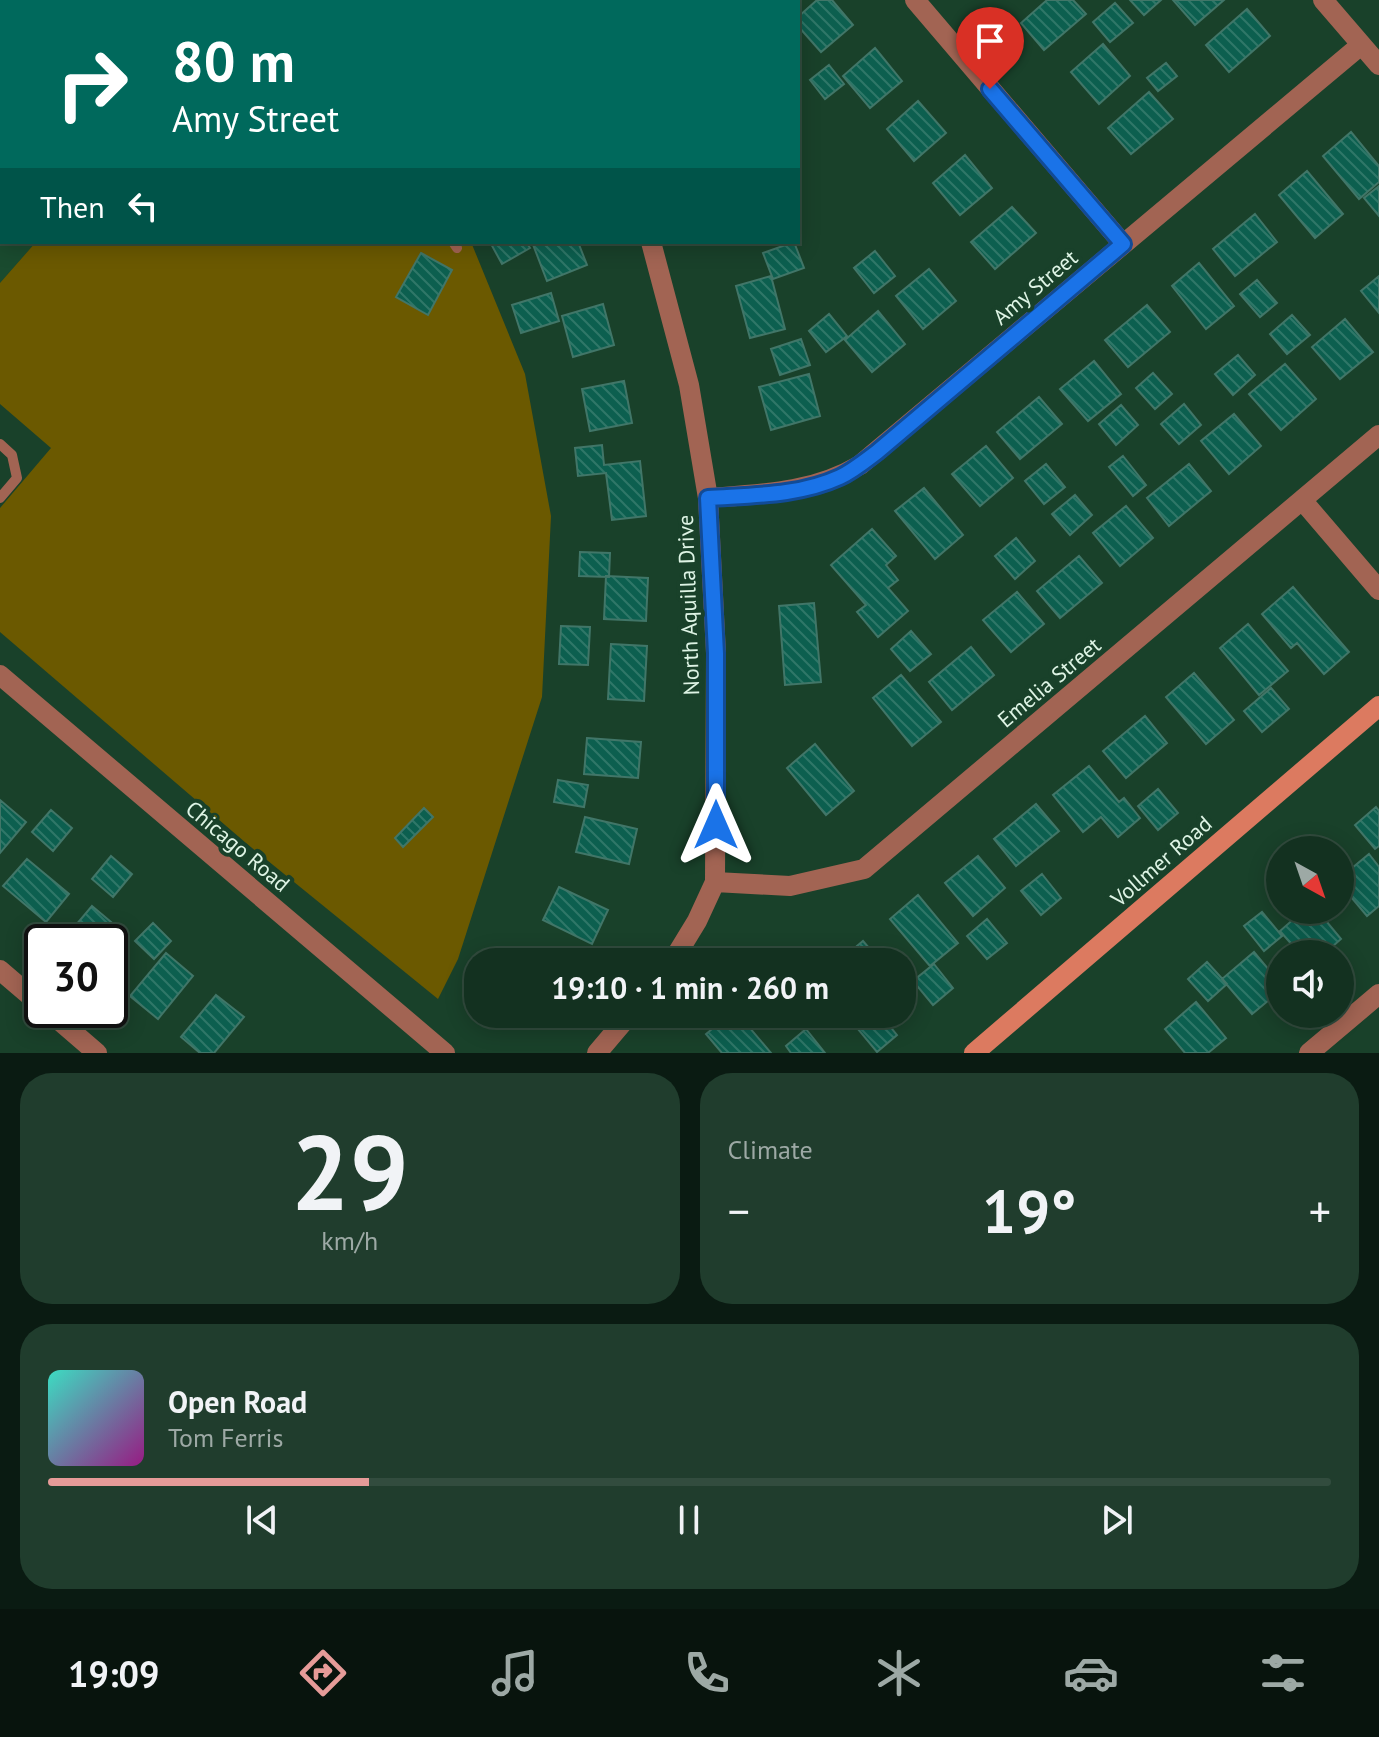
<!DOCTYPE html>
<html lang="en">
<head>
<meta charset="utf-8">
<style>
	:root { --surface:#133120; --page:#203d2d; --text:#f1f3f6; --muted:#9da9a5; --line:#324c3e; --accent:#e69b98 }
	body { margin:0; font-family:"PT Sans",sans-serif; background:var(--page); color:var(--text); height:100vh; display:flex; flex-direction:column; font-size:30px; white-space:nowrap }
	* { box-sizing:border-box; margin:0 }
	p { font-size:26px; color:var(--muted) }
	.icon { flex:none; width:44px; height:44px; fill:none; stroke:currentColor; stroke-width:2; stroke-linecap:round; stroke-linejoin:round }
	.map { position:relative; height:1053px; overflow:hidden }
	.drawer { display:flex; flex-direction:column; gap:20px; padding:20px; background:#0a1b12; flex:1 }
	.drawer>* { flex:none }
	.hud { position:absolute; left:0px; top:0px; width:800px; height:244px; box-shadow:0 4px 20px #0003,0 0 0 2px var(--line); background:#00695c; color:#fff; overflow:hidden }
	.needle { width:52px; rotate:140deg }
	.controls { position:absolute; left:1266px; top:836px; display:grid; gap:16px }
	.controls a { display:grid; place-items:center; width:88px; height:88px; border-radius:50%; background:var(--surface); box-shadow:0 4px 20px #0003,0 0 0 2px var(--line); font-size:40px }
	.speed { position:absolute; left:24px; top:924px; display:flex; gap:16px; font-size:40px; font-weight:700; text-align:center }
	.speed>* { display:grid; place-content:center; width:104px; height:104px; border-radius:50%; background:var(--surface); box-shadow:0 4px 20px #0003,0 0 0 2px var(--line); line-height:1 }
	.speed .limit { border:4px solid #111; border-radius:12px; background:#fff; color:#111 }
	.pin { position:absolute; display:grid; place-items:center; width:68px; height:68px; color:#fff; margin:-82px -34px; border-radius:50% 50% 50% 0; rotate:-45deg; box-shadow:0 0 8px #0007 }
	.pin .icon { rotate:45deg }
	.me { position:absolute; width:88px; margin:-44px; rotate:0deg; stroke-linejoin:round; filter:drop-shadow(0 0 6px #0008) }
	.turn { display:flex; align-items:center; gap:28px; height:168px; padding:0 40px; font-size:36px }
	.turn .icon { width:104px; height:104px; stroke-width:2.5 }
	.turn b { display:block; font-size:56px; line-height:68px }
	.then { display:flex; align-items:center; height:76px; padding:0 40px; background:#0003; gap:16px; font-size:30px }
	.big { font-size:60px; font-weight:700; line-height:1.1 }
	.drawer .widget { flex:1; display:flex; flex-direction:column; justify-content:center; gap:12px; min-width:0; padding:0 28px; border-radius:32px; background:var(--page) }
	.drawer .dial { align-items:center; gap:0 }
	.dial b { font-size:104px; line-height:1 }
	.song { display:flex; align-items:center; gap:24px }
	.cover { width:96px; height:96px; border-radius:12px; background:linear-gradient(135deg,hsl(170 70% 55%),hsl(310 70% 35%)) }
	.played { height:8px; border-radius:4px; background:linear-gradient(90deg,var(--accent) 25%,var(--line) 25%) }
	.keys { display:flex; justify-content:space-around; direction:ltr }
	.heat { display:flex; justify-content:space-between; align-items:center; font-size:44px; direction:ltr }
	.drawer .tiles { flex:1; display:grid; gap:20px; grid-template-columns:1fr 1fr }
	.widget:last-child { grid-column:span 2 }
	.trip { position:absolute; left:464px; top:948px; width:452px; height:80px; border-radius:32px; background:var(--surface); box-shadow:0 4px 20px #0003,0 0 0 2px var(--line); font-weight:700; line-height:80px; text-align:center }
	.dock { display:flex; height:128px; justify-content:space-around; align-items:center; background:#08140d; color:var(--muted) }
	.dock .icon { width:56px; height:56px }
	.dock .selected { color:var(--accent) }
	.dock b { font-size:36px; color:var(--text) }
	.map>svg:first-child { display:block }
	.built { fill:#1a4b2f }
	.green { fill:#6b5900 }
	.building { fill:url(#building-back-hatch); stroke:#417668; stroke-width:2 }
	.lines { fill:none; stroke-linecap:round; stroke-linejoin:round }
	.service { stroke:#a26453; stroke-width:10 }
	.minor { stroke:#a26453; stroke-width:20 }
	.tertiary { stroke:#a26453; stroke-width:20 }
	.secondary { stroke:#dc7a60; stroke-width:20 }
	.route-casing { stroke:#114b97; stroke-width:20 }
	.route { stroke:#1a73e8; stroke-width:14 }
	.labels { text-anchor:middle; dominant-baseline:central; stroke-width:8; stroke-linejoin:round; paint-order:stroke }
	.street-label { font-size:22px; fill:#def4e5; stroke:#19412a }
</style>
</head>
<body>
<div class="map">
<svg width="1379" height="1053" viewBox="0 0 1379 1053">
	<defs>
		<pattern id="building-back-hatch" width="6" height="6" patternUnits="userSpaceOnUse" patternTransform="scale(2)"><rect width="6" height="6" fill="#0c5f4f"/><path d="M-1 5l2 2M0 0l6 6M5-1l2 2" fill="none" stroke="#2f7768"/></pattern>
	</defs>
	<rect width="100%" height="100%" fill="#19412a"/>
	<!-- built -->
	<path class="built" d="M0 0H249L2 2V242H36L0 283Z"/>
	<!-- green -->
	<path class="green" d="M36 242H471L525 374 551 516 542 697 458 959 438 999 246 843 0 632V508L51 448 0 404V283Z"/>
	<!-- building -->
	<path class="building" d="M817 0H832L853 25 821 52 798 26V17Z
		M1047 0H1073L1086 14 1044 50 1021 23Z
		M1130 0H1161L1144 15Z
		M1173 0H1224L1195 25Z
		M1115 3 1133 23 1110 42 1093 22Z
		M1247 9 1270 36 1229 72 1206 45Z
		M0 36 2 38V153L0 152Z
		M1103 44 1130 76 1099 104 1071 72Z
		M875 48 902 81 870 108 843 76Z
		M1166 63 1177 76 1158 91 1147 78Z
		M829 65 844 84 825 99 810 80Z
		M1149 92 1173 119 1131 154 1108 128Z
		M918 101 946 133 914 161 887 129Z
		M1351 132 1379 166V182L1359 199 1323 156Z
		M965 155 992 188 960 215 933 183Z
		M1307 171 1343 214 1315 238 1279 195Z
		M1379 186V216L1364 198Z
		M1012 207 1036 233 995 269 971 242Z
		M1255 214 1277 242 1235 276 1213 249Z
		M490 242H526L530 248 502 264Z
		M532 242H578L587 265 547 281Z
		M794 242 804 268 773 279 763 253Z
		M875 251 895 276 874 293 854 268Z
		M421 253 452 270 428 315 396 297Z
		M1199 263 1234 306 1206 329 1172 286Z
		M929 269 956 301 923 329 896 296Z
		M771 276 785 329 750 338 736 286Z
		M1379 276V313L1361 291Z
		M1257 280 1277 303 1260 317 1240 294Z
		M551 293 559 321 521 333 512 305Z
		M603 304 614 345 573 357 562 316Z
		M1147 305 1170 332 1128 367 1105 340Z
		M878 311 905 344 872 372 845 340Z
		M829 314 847 336 826 352 809 331Z
		M1292 315 1310 335 1287 354 1270 334Z
		M1345 319 1373 352 1340 379 1312 347Z
		M801 339 810 365 780 375 771 349Z
		M1238 355 1255 375 1233 395 1215 374Z
		M1094 361 1121 394 1088 421 1060 389Z
		M1285 364 1316 399 1281 430 1249 394Z
		M1153 373 1172 394 1155 409 1136 388Z
		M809 374 820 416 771 430 759 387Z
		M624 381 632 423 590 431 582 389Z
		M1039 397 1062 424 1020 459 997 432Z
		M1184 404 1201 425 1179 444 1161 424Z
		M1121 405 1138 425 1116 445 1099 424Z
		M1234 414 1261 446 1229 474 1201 441Z
		M602 445 604 465 640 461 646 516 612 520 606 473 578 476 575 448Z
		M986 446 1013 478 980 506 952 474Z
		M1123 456 1146 485 1133 496 1109 467Z
		M1046 464 1065 487 1044 504 1025 481Z
		M1189 464 1211 491 1169 526 1147 498Z
		M924 488 963 535 935 559 895 511Z
		M1075 495 1092 515 1070 535 1052 514Z
		M1126 506 1153 538 1120 566 1093 533Z
		M872 529 896 556 886 565 898 580 888 588 908 611 878 637 857 612 866 605 831 565Z
		M1016 538 1035 561 1015 579 995 556Z
		M580 552 610 553 609 577 579 576Z
		M1079 556 1102 583 1060 618 1037 591Z
		M606 576 648 578 646 621 604 619Z
		M1293 587 1349 652 1324 674 1297 643 1291 648 1262 614Z
		M1017 592 1044 624 1011 652 983 620Z
		M814 603 821 682 785 685 779 606Z
		M1248 624 1288 671 1259 695 1220 648Z
		M561 626 590 627 588 665 559 664Z
		M911 631 931 654 910 671 891 649Z
		M611 644 647 646 644 701 608 699Z
		M971 647 994 675 952 710 929 682Z
		M1194 673 1234 720 1206 744 1166 697Z
		M901 675 941 722 912 746 873 698Z
		M1271 688 1289 709 1262 732 1244 711Z
		M1145 716 1167 743 1126 778 1103 751Z
		M587 738 641 742 638 778 584 774Z
		M815 744 854 791 826 815 787 768Z
		M1089 766 1119 802 1124 798 1140 818 1118 837 1101 817 1083 832 1053 795Z
		M558 780 588 785 584 807 554 802Z
		M1158 789 1178 813 1158 830 1138 806Z
		M0 800 26 822 0 853Z
		M1036 804 1059 831 1016 866 994 839Z
		M1376 807 1379 811V846L1375 849 1355 825Z
		M424 808 433 817 403 847 395 838Z
		M51 810 72 828 53 851 32 832Z
		M585 817 637 829 629 864 576 852Z
		M1369 854 1379 867V906L1367 916 1340 884V878Z
		M111 856 132 874 113 897 92 879Z
		M978 856 1005 888 973 916 945 883Z
		M27 859 69 894 46 922 3 886Z
		M1042 874 1061 898 1041 915 1021 891Z
		M559 887 608 910 592 944 543 920Z
		M918 895 958 943 930 966 890 919Z
		M92 906 124 933 110 950V942H68L64 939Z
		M1304 910H1317L1341 939 1324 954H1300L1280 931Z
		M1262 912 1282 936 1264 951 1244 926Z
		M987 919 1007 943 987 959 967 936Z
		M153 923 171 941 154 959 135 941Z
		M863 941 881 962H838Z
		M1254 952 1280 983V991L1252 1014 1222 979Z
		M166 953 193 976 158 1019 130 996Z
		M1207 962 1227 984 1208 1001 1188 979Z
		M934 964 953 988 933 1005 913 981Z
		M216 995 244 1017 214 1053H200L181 1037Z
		M1196 1002 1226 1038 1208 1053H1185L1165 1029Z
		M730 1014H738L771 1053H722L706 1034Z
		M790 1014H820L802 1029Z
		M874 1014H880L897 1035 877 1052 857 1028Z
		M806 1029 825 1053H791L786 1046Z"/>
	<g class="lines">
		<!-- service -->
		<path class="service" d="M256 0 258 2
			M453 242 457 248
			M0 444 12 455 17 478 0 498"/>
		<!-- minor -->
		<path class="minor" d="M501 0 503 2
			M915 0 1123 244
			M1323 0 1379 65
			M651 242 689 385 708 498 716 653 715 882 697 921 672 962
			M708 498C761 494 813 493 860 465L1361 45
			M1302 500 1379 590
			M715 882 790 886 864 869 1379 435
			M0 970 42 1006
			M47 1010 97 1053
			M597 1053 630 1014
			M1309 1053 1379 994"/>
		<!-- tertiary -->
		<path class="tertiary" d="M0 675 445 1053"/>
		<!-- secondary -->
		<path class="secondary" d="M974 1053 1379 706"/>
	</g>
	<g class="lines">
		<defs>
			<path id="route" d="M716 825V653L708 498C751 495 799 496 840 477 853 471 865 461 877 452L1123 244 990 89"/>
		</defs>
		<!-- route casing -->
		<use href="#route" class="route-casing"/>
		<!-- route -->
		<use href="#route" class="route"/>
	</g>
	<g class="labels">
		<!-- street labels -->
		<g class="street-label">
			<text transform="translate(1035 287) rotate(-40)">Amy Street</text>
			<text transform="translate(688 605) rotate(-92)">North Aquilla Drive</text>
			<text transform="translate(1049 682) rotate(-40)">Emelia Street</text>
			<text transform="translate(238 846) rotate(40)">Chicago Road</text>
			<text transform="translate(1161 861) rotate(-41)">Vollmer Road</text>
		</g>
	</g>
</svg>
<div class="controls">
<a><svg class="needle" viewBox="-14 -14 28 28"><path d="M0-13l5 13h-10z" fill="#e53935"/><path d="M0 13l5-13h-10z" fill="#9da9a5"/></svg></a>
<a><svg class="icon" aria-label="sound" viewBox="0 0 24 24"><path d="M4 9h4l5-4v14l-5-4H4zM17 9q2 3 0 6"/></svg></a>
</div>
<div class="speed"><div class="limit">30</div></div>
<div class="pin" style="left:990px;top:89px;background:#d93025"><svg class="icon" aria-label="arrive" viewBox="0 0 24 24"><path d="M6 21V4h12l-3 4 3 4H6"/></svg></div>
<svg class="me" style="left:716px;top:825px" viewBox="-20 -20 40 40"><path d="M0-17L14 15 0 8-14 15z" fill="#1a73e8" stroke="#fff" stroke-width="4"/></svg>
<div class="trip">19:10 · 1 min · 260 m</div>
<div class="hud">
<div class="turn"><svg class="icon" aria-label="right" viewBox="0 0 24 24"><path d="M7 20v-9h11M14 6l5 5-5 5"/></svg><div><b>80 m</b>Amy Street</div></div>
<div class="then">Then<svg class="icon" aria-label="left" viewBox="0 0 24 24"><path d="M17 20v-9H6M10 6l-5 5 5 5"/></svg></div>
</div>
</div>
<section class="drawer">
<div class="tiles">
<div class="widget dial"><b>29</b><p>km/h</p></div>
<div class="widget"><p>Climate</p>
<div class="heat"><a>−</a><b class="big">19°</b><a>+</a></div>
</div>
<div class="widget">
<div class="song"><i class="cover"></i><div><b>Open Road</b><p>Tom Ferris</p></div></div>
<div class="played"></div>
<div class="keys"><svg class="icon" aria-label="previous" viewBox="0 0 24 24"><path d="M18 5L8 12l10 7zM5 5v14"/></svg><svg class="icon" aria-label="pause" viewBox="0 0 24 24"><path d="M8 5v14M16 5v14"/></svg><svg class="icon" aria-label="next" viewBox="0 0 24 24"><path d="M6 5l10 7-10 7zM19 5v14"/></svg></div>
</div>
</div>
</section>
<nav class="dock">
<b>19:09</b>
<svg class="icon selected" aria-label="directions" viewBox="0 0 24 24"><path d="M12 3l9 9-9 9-9-9zM9 14v-3h6M13 9l2 2-2 2"/></svg>
<svg class="icon" aria-label="music" viewBox="0 0 24 24"><path d="M9 18V5l10-2v13"/><circle cx="6" cy="18" r="3"/><circle cx="16" cy="16" r="3"/></svg>
<svg class="icon" aria-label="phone" viewBox="0 0 24 24"><path d="M5 4h4l2 5-3 2q2 4 5 5l2-3 5 2v4C11 20 4 13 5 4z"/></svg>
<svg class="icon" aria-label="climate" viewBox="0 0 24 24"><path d="M12 3v18M4 7l16 10M4 17L20 7"/></svg>
<svg class="icon" aria-label="car" viewBox="0 0 24 24"><path d="M5 17H2v-5l4-1 3-4h7l3 4 3 1v5h-3M9 17h6M6 11h13"/><circle cx="7" cy="17" r="2"/><circle cx="17" cy="17" r="2"/></svg>
<svg class="icon" aria-label="filters" viewBox="0 0 24 24"><path d="M4 7h16M4 17h16"/><circle cx="9" cy="7" r="2"/><circle cx="15" cy="17" r="2"/></svg>
</nav>
</body>
</html>
